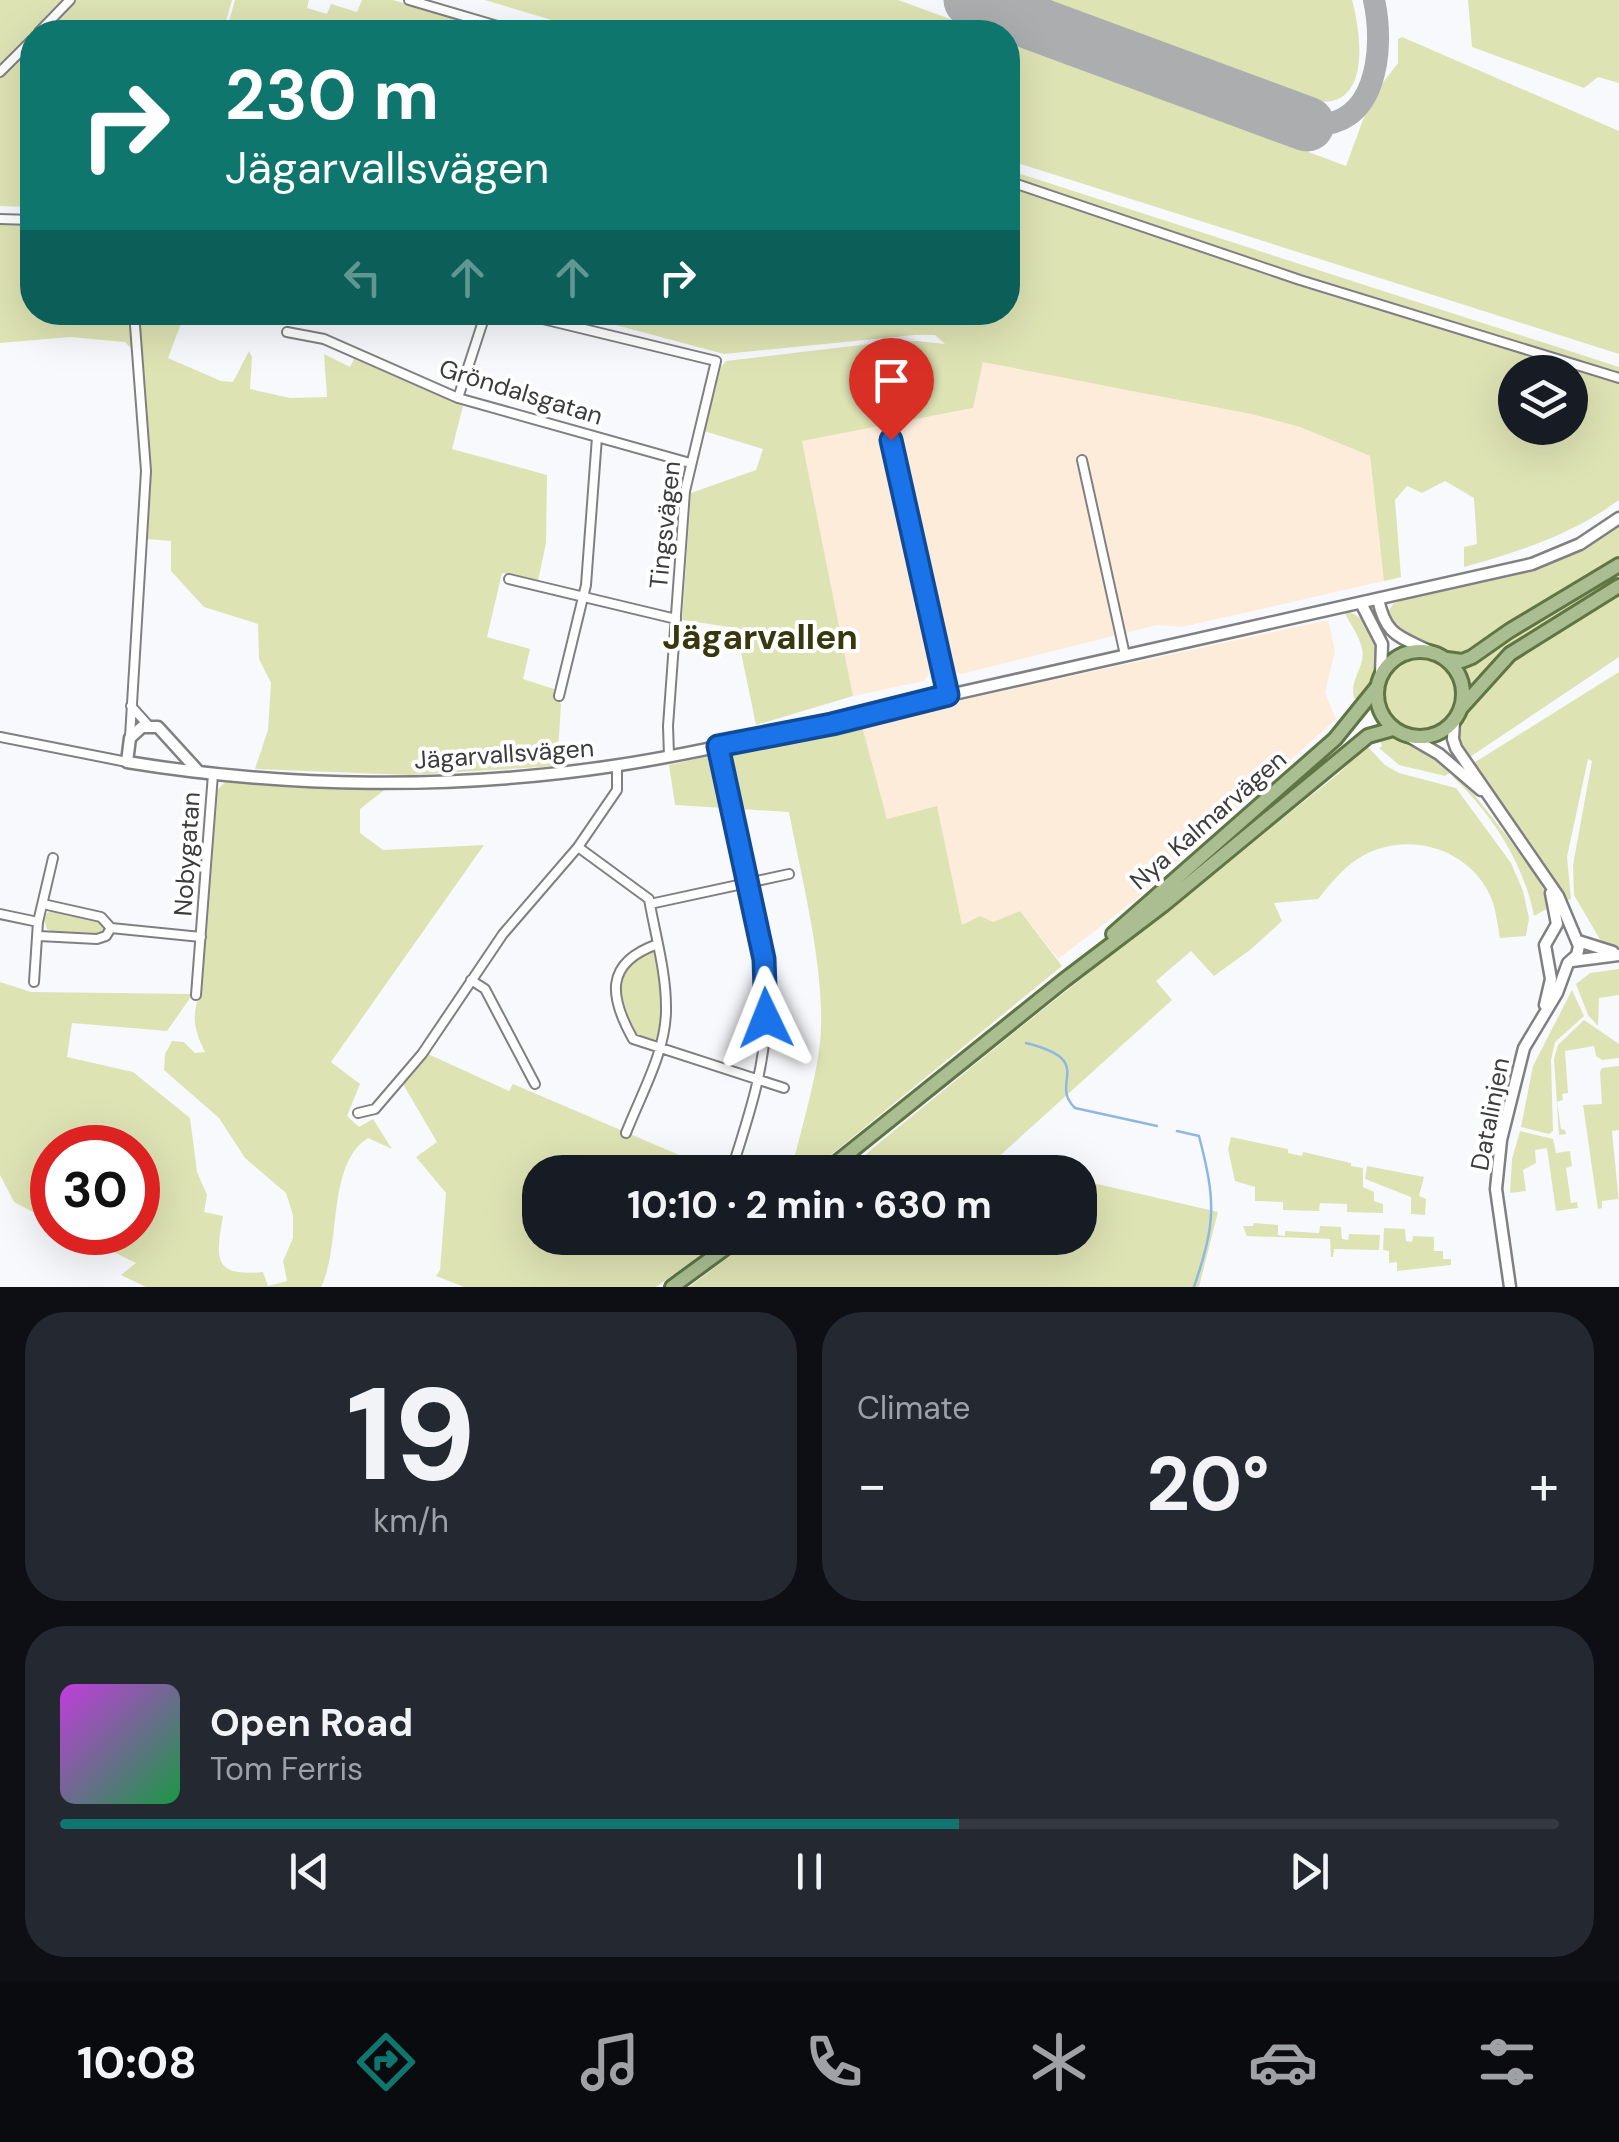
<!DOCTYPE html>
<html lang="en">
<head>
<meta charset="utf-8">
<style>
	:root { --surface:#171b24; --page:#242831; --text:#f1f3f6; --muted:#9ea1a6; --line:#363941; --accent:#0f766e }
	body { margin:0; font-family:"DM Sans",sans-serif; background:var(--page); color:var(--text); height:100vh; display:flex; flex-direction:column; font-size:38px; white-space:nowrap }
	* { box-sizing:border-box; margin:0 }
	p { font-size:32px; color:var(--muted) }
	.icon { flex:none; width:55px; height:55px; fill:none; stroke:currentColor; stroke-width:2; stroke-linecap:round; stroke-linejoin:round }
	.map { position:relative; height:1287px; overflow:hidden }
	.side { display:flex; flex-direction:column; gap:25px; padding:25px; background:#0d0f14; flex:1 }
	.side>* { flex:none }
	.hud { position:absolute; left:20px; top:20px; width:1000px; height:305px; border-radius:40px; box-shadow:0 10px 40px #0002; background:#0f766e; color:#fff; overflow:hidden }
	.tools { position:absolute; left:1498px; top:355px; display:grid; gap:20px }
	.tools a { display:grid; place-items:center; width:90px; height:90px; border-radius:50%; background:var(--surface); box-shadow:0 10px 40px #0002; font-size:50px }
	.speed { position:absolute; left:30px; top:1125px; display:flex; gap:20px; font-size:50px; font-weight:700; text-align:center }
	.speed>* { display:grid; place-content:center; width:130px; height:130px; border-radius:50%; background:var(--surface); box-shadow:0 10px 40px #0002; line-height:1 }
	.speed .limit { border:15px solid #d22; background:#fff; color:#111 }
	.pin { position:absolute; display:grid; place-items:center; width:85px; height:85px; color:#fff; margin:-102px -42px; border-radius:50% 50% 50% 0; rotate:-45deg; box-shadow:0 0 10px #0007 }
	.pin .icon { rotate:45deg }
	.me { position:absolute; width:110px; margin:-55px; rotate:358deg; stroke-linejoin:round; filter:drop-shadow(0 0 8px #0008) }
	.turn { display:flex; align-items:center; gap:35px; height:210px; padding:0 40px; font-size:45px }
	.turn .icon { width:130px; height:130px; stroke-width:2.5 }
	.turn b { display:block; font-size:70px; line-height:85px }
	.lanes { display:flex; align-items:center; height:95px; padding:0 40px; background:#0003; justify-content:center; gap:50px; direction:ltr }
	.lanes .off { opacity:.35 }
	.big { font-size:75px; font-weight:700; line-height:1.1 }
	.side .widget { flex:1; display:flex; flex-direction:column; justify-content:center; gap:15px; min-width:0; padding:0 35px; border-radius:40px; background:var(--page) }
	.side .dial { align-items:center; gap:0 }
	.dial b { font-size:130px; line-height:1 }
	.song { display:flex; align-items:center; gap:30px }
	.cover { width:120px; height:120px; border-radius:15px; background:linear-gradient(135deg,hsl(290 70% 55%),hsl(140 70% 35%)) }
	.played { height:10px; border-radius:5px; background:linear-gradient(90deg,var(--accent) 60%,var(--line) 60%) }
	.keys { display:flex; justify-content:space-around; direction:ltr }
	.heat { display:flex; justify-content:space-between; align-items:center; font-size:55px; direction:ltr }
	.side .tiles { flex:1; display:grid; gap:25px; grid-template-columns:1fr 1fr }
	.widget:last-child { grid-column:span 2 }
	.trip { position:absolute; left:522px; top:1155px; width:575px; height:100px; border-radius:40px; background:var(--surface); box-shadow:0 10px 40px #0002; font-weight:700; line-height:100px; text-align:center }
	.tab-bar { display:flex; height:160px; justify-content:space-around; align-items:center; background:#090b0e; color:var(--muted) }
	.tab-bar .icon { width:70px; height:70px }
	.tab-bar .current { color:var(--accent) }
	.tab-bar b { font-size:45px; color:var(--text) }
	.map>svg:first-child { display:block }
	.industrial { fill:#feecdb }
	.green { fill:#dee3b4; fill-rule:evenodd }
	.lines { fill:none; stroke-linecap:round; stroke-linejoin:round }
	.stream { stroke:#90b7e4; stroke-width:2.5 }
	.taxiway { stroke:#acadaf; stroke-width:22 }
	.runway { stroke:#acadaf; stroke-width:55 }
	.minor-casing { stroke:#808083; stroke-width:12 }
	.tertiary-casing { stroke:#808083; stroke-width:15 }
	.primary-casing { stroke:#5f7544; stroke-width:18 }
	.minor { stroke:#fff; stroke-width:8 }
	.tertiary { stroke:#fff; stroke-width:10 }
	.primary { stroke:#aabe91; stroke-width:12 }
	.route-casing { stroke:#114b97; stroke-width:25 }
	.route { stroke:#1a73e8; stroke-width:18 }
	.labels { text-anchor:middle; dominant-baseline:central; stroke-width:8; stroke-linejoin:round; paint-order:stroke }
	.street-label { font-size:25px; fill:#3c3c3d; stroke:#fff }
	.district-label { font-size:35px; font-weight:bold; fill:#38380f; stroke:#fff }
</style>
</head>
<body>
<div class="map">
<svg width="1619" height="1287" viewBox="0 0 1619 1287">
	<rect width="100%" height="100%" fill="#f8f9fc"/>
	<!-- industrial -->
	<path class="industrial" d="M983 361 1251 414 1300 427 1370 456 1384 581 1182 627 1157 625 962 674 950 671 947 666 933 668 924 681 853 696 802 441 973 408Z
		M1328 620 1335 651 1325 693 1336 719 1134 901 1058 959 1020 911 993 922 962 926 937 807 887 819 861 722Z"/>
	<!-- green -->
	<path class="green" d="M0 0H232L223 32H32V207L0 206Z
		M235 0H309L307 8 327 14 331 4 357 12 362 0H393L502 32H226Z
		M485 0H898L986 32H592Z
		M1041 0H1352C1361 33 1372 110 1315 101Z
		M1468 0H1619V83L1598 77 1584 88 1472 47Z
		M1402 37 1619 131V354L1008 160V40L1346 166 1371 98 1398 63V39Z
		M1008 170 1619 367V374L1160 230 1008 177Z
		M1008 184 1619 383V500C1573 534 1519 552 1464 567V547L1477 544 1474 498 1445 481 1422 493 1407 486 1395 500 1401 577 1384 581 1370 456 1300 427 1251 414 983 362 973 408 802 441 853 696 756 725 736 628 682 620 691 493 756 470 763 449 704 431 721 367 726 361 878 343 917 341 945 344 935 335H915L724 354 571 313 1008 312ZM1515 372H1570V428H1515Z
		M0 221 32 222V312L132 313 135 352 125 342 70 337 0 343Z
		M137 313H185L168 358 221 381 233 382 249 351 252 357 250 389 290 398 327 397 324 354 350 367 354 359 463 406 452 449 547 475 546 543 538 581 502 573 487 637 530 649 523 679 557 690 561 705 557 766 410 775 255 769 268 730 271 683 259 659 258 624 204 607 171 571V541L146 539 150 452Z
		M1619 525V556L1526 611 1464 653H1447L1393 627 1386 615 1393 604 1408 598C1481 581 1557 571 1619 525Z
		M1619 575 1618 579C1564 612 1510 640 1467 688L1460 669 1475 664 1521 632Z
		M1619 596V657L1467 759C1462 750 1454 741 1457 731 1467 678 1576 622 1619 596Z
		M1344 611C1368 613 1383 648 1376 671 1373 682 1365 691 1359 700L1354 698C1349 679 1366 667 1362 649 1360 636 1349 623 1344 611Z
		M1384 694a35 35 0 1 1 70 0a35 35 0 1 1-70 0Z
		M1619 672V946L1602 943 1574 895 1573 865 1592 761 1588 759 1567 857 1571 899 1565 901 1472 764Z
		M861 722 887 819 937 806 962 925 980 916 993 922 1020 911 1062 966 810 1172H791C800 1133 813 1092 819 1051 829 983 802 881 789 812L675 805 669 765Z
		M1390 736 1410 743 1453 770 1445 776 1399 765 1379 748 1382 746 1379 737Z
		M1367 746 1385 765 1399 773 1456 788 1511 863 1523 891 1529 918 1526 936 1500 938C1497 923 1496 907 1489 893 1464 844 1400 830 1356 860 1341 870 1329 886 1318 899L1274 903 1282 921 1250 950 1214 976 1191 951 1156 981 1172 1000 995 1160 1047 1172H848L873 1148 1016 1031 1337 775Z
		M1458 774 1535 872 1552 906 1534 916C1524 864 1492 814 1453 777Z
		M226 781 387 788 360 809V833L383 850 484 845 331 1062 360 1084 347 1116 359 1127 373 1119 392 1149 368 1138C326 1165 342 1245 321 1287H146L121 1275 136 1263 75 1233 138 1232V1148H52V1222L14 1202 0 1175V982L31 992 193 994 167 1031 72 1023 67 1057 133 1072 190 1118 197 1172 207 1195 204 1212 223 1216C216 1258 212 1277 263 1272L268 1286 287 1281 283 1261 293 1238V1215L286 1193 245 1158 219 1118 164 1070 165 1054 172 1041 184 1042 195 1053 205 1052C194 1030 191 1016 200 993L215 792Z
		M55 910 99 920 105 929C91 939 62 937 47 929L44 921 47 913Z
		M654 949 663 1005 658 1038 652 1042C608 1030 609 964 654 949Z
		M1619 969V995L1599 998 1598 1026 1588 1015 1576 984 1590 973Z
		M1572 990 1584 1016 1555 1042 1551 1060 1553 1131 1549 1134 1521 1127 1533 1066Z
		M1584 1020 1619 1044V1058L1602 1060 1596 1056 1594 1046 1565 1051 1568 1093 1562 1094 1563 1100 1557 1102 1561 1129 1565 1130 1566 1134 1559 1135 1554 1059 1558 1045Z
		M428 1054 509 1091 513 1084 719 1172H540V1238H724L656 1287H464L436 1276 440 1270 446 1193 416 1157 437 1142 403 1084Z
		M1619 1066V1130L1612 1131 1619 1203 1618 1199 1602 1201V1208L1598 1209 1583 1105 1602 1104 1600 1072 1602 1068Z
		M1520 1131 1553 1139 1556 1153 1570 1151 1572 1166 1566 1168 1571 1203 1577 1202 1578 1208 1556 1211 1547 1148 1535 1150 1536 1163 1523 1170 1526 1191 1510 1193 1512 1159Z
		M1231 1137 1288 1149V1153L1302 1156 1303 1152 1351 1163V1166L1363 1168V1187L1374 1192V1201L1383 1204V1213L1347 1212V1204L1320 1203 1319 1211 1283 1210V1202L1255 1201V1187L1235 1181 1228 1149Z
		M1367 1166 1424 1177 1419 1196 1426 1199 1425 1215 1411 1214V1197L1365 1179Z
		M1080 1180 1218 1212 1199 1287H689L754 1238H1080Z
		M1254 1223 1278 1225V1235L1285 1236V1231L1319 1233 1320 1226 1341 1227 1342 1239 1348 1240 1349 1234 1380 1235 1379 1250 1334 1249 1333 1257H1331L1330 1239 1247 1236 1243 1226H1253Z
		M1384 1228 1405 1229 1406 1241 1412 1242 1413 1236 1434 1237V1251H1443V1259H1451V1265L1397 1271V1262L1389 1263V1251L1383 1250Z"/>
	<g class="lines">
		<!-- stream -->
		<path class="stream" d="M1026 1043C1098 1061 1048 1082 1075 1108L1157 1126
			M1177 1131 1199 1136C1216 1202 1216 1222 1194 1287"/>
		<!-- taxiway -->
		<path class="taxiway" d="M1307 124C1377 133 1385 49 1374 0"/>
		<!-- runway -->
		<path class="runway" d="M971 0 1307 124"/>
		<defs>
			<path id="minor" d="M409 0 518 32
				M39 32 70 0
				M0 72 32 40
				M1008 181 1300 280 1619 378
				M0 219 32 220
				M514 312 716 361 685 491 668 726 669 756
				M287 332 324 339 458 398 690 463
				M458 398 486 312
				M891 440 947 695
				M1082 460 1125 655
				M509 579 676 619
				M559 696 586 585 597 437
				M131 706 148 725
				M0 737 127 762
				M130 737 146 471 134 312
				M718 746C735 831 768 930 766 1016 765 1070 747 1121 731 1172
				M578 847 649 899C655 934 666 971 666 1007 667 1050 641 1094 626 1133
				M43 904 101 917 111 928 201 937
				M650 904 789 874
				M0 914 38 922
				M39 936 97 939 106 936 111 928
				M658 944C603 963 610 998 633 1039L784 1088
				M471 980 485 989 535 1084
				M34 982 38 922 53 858
				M196 995 213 774
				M358 1113 375 1109 422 1054 503 934 578 847 617 790V765"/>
			<path id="tertiary" d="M1378 599C1386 637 1400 636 1431 652
				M1361 603 1382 644 1381 674
				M847 718 1532 564 1580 544 1619 518
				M1454 721 1453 739 1456 748 1558 896 1579 946 1577 955 1568 963 1557 993 1524 1048 1501 1140 1496 1189 1510 1287
				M1408 736 1439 754 1481 790
				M199 772 158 727H142L130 738 127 762C286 788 454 790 613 766 666 758 719 747 771 735 798 728 824 719 852 716
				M1578 941 1613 952
				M1572 961 1619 955
				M1545 1005 1551 979 1545 945 1557 924 1551 893"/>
			<path id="primary" d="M1377 694a43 43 0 1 1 86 0a43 43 0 1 1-86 0Z
				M1447 659 1462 661 1472 657 1509 631 1619 565
				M1462 707 1510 654 1619 586
				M1113 934 1335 739 1377 687
				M825 1172 1063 981 1163 905 1368 736 1393 729
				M672 1287 739 1238"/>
		</defs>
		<!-- minor casing -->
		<use href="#minor" class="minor-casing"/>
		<!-- tertiary casing -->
		<use href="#tertiary" class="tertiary-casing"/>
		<!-- primary casing -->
		<use href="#primary" class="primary-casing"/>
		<!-- minor -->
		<use href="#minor" class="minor"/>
		<!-- tertiary -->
		<use href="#tertiary" class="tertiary"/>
		<!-- primary -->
		<use href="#primary" class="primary"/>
	</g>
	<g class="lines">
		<defs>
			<path id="route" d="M766 1018 764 959 718 746 832 724 948 695 891 440"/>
		</defs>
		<!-- route casing -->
		<use href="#route" class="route-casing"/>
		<!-- route -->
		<use href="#route" class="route"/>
	</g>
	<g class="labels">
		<!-- street labels -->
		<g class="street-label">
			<text transform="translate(521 392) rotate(17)">Gröndalsgatan</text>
			<text transform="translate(665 525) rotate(-84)">Tingsvägen</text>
			<text transform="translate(504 754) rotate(-4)">Jägarvallsvägen</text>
			<text transform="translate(1208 820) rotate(-41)">Nya Kalmarvägen</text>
			<text transform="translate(187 854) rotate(-86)">Nobygatan</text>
			<text transform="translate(1490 1114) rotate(-79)">Datalinjen</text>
		</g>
		<!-- district labels -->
		<g class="district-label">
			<text x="760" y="637">Jägarvallen</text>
		</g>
	</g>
</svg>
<div class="tools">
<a><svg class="icon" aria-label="layers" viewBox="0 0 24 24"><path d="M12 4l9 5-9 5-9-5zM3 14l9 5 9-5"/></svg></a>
</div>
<div class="speed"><div class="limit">30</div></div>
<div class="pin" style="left:891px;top:440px;background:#d93025"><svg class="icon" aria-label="arrive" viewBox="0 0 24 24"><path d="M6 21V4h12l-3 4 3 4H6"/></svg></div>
<svg class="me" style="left:766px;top:1018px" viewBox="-20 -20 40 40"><path d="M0-17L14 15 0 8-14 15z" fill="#1a73e8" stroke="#fff" stroke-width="4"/></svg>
<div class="trip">10:10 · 2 min · 630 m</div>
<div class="hud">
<div class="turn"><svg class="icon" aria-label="right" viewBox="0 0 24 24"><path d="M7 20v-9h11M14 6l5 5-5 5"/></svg><div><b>230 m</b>Jägarvallsvägen</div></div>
<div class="lanes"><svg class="icon off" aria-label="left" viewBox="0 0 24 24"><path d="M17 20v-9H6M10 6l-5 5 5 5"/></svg><svg class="icon off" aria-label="ahead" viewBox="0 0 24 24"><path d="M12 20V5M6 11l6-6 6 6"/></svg><svg class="icon off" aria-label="ahead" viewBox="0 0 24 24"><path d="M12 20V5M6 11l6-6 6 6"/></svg><svg class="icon" aria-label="right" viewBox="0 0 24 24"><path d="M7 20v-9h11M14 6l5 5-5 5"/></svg></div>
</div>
</div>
<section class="side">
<div class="tiles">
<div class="widget dial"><b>19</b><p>km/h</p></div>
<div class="widget"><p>Climate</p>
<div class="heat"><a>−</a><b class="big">20°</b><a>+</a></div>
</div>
<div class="widget">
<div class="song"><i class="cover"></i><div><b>Open Road</b><p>Tom Ferris</p></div></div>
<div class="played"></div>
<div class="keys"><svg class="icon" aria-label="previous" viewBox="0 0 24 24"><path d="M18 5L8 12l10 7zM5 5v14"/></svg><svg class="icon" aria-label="pause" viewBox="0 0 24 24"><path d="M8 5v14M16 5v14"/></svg><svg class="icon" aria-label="next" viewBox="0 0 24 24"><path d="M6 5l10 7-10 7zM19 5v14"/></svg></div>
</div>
</div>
</section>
<nav class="tab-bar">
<b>10:08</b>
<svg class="icon current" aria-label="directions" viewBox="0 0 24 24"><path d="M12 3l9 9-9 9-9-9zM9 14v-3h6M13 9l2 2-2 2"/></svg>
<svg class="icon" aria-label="music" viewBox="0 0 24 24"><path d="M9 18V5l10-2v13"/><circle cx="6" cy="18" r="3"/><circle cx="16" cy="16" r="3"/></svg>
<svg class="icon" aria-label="phone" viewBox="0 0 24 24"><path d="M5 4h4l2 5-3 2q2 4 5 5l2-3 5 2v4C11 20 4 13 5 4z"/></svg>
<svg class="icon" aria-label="climate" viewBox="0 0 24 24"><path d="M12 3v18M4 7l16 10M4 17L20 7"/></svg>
<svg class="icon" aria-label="car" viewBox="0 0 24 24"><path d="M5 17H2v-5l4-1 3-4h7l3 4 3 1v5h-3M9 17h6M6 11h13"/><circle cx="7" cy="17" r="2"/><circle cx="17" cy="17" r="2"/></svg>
<svg class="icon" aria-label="filters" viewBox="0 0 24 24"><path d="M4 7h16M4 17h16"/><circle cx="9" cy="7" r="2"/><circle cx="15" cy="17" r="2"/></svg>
</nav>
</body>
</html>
